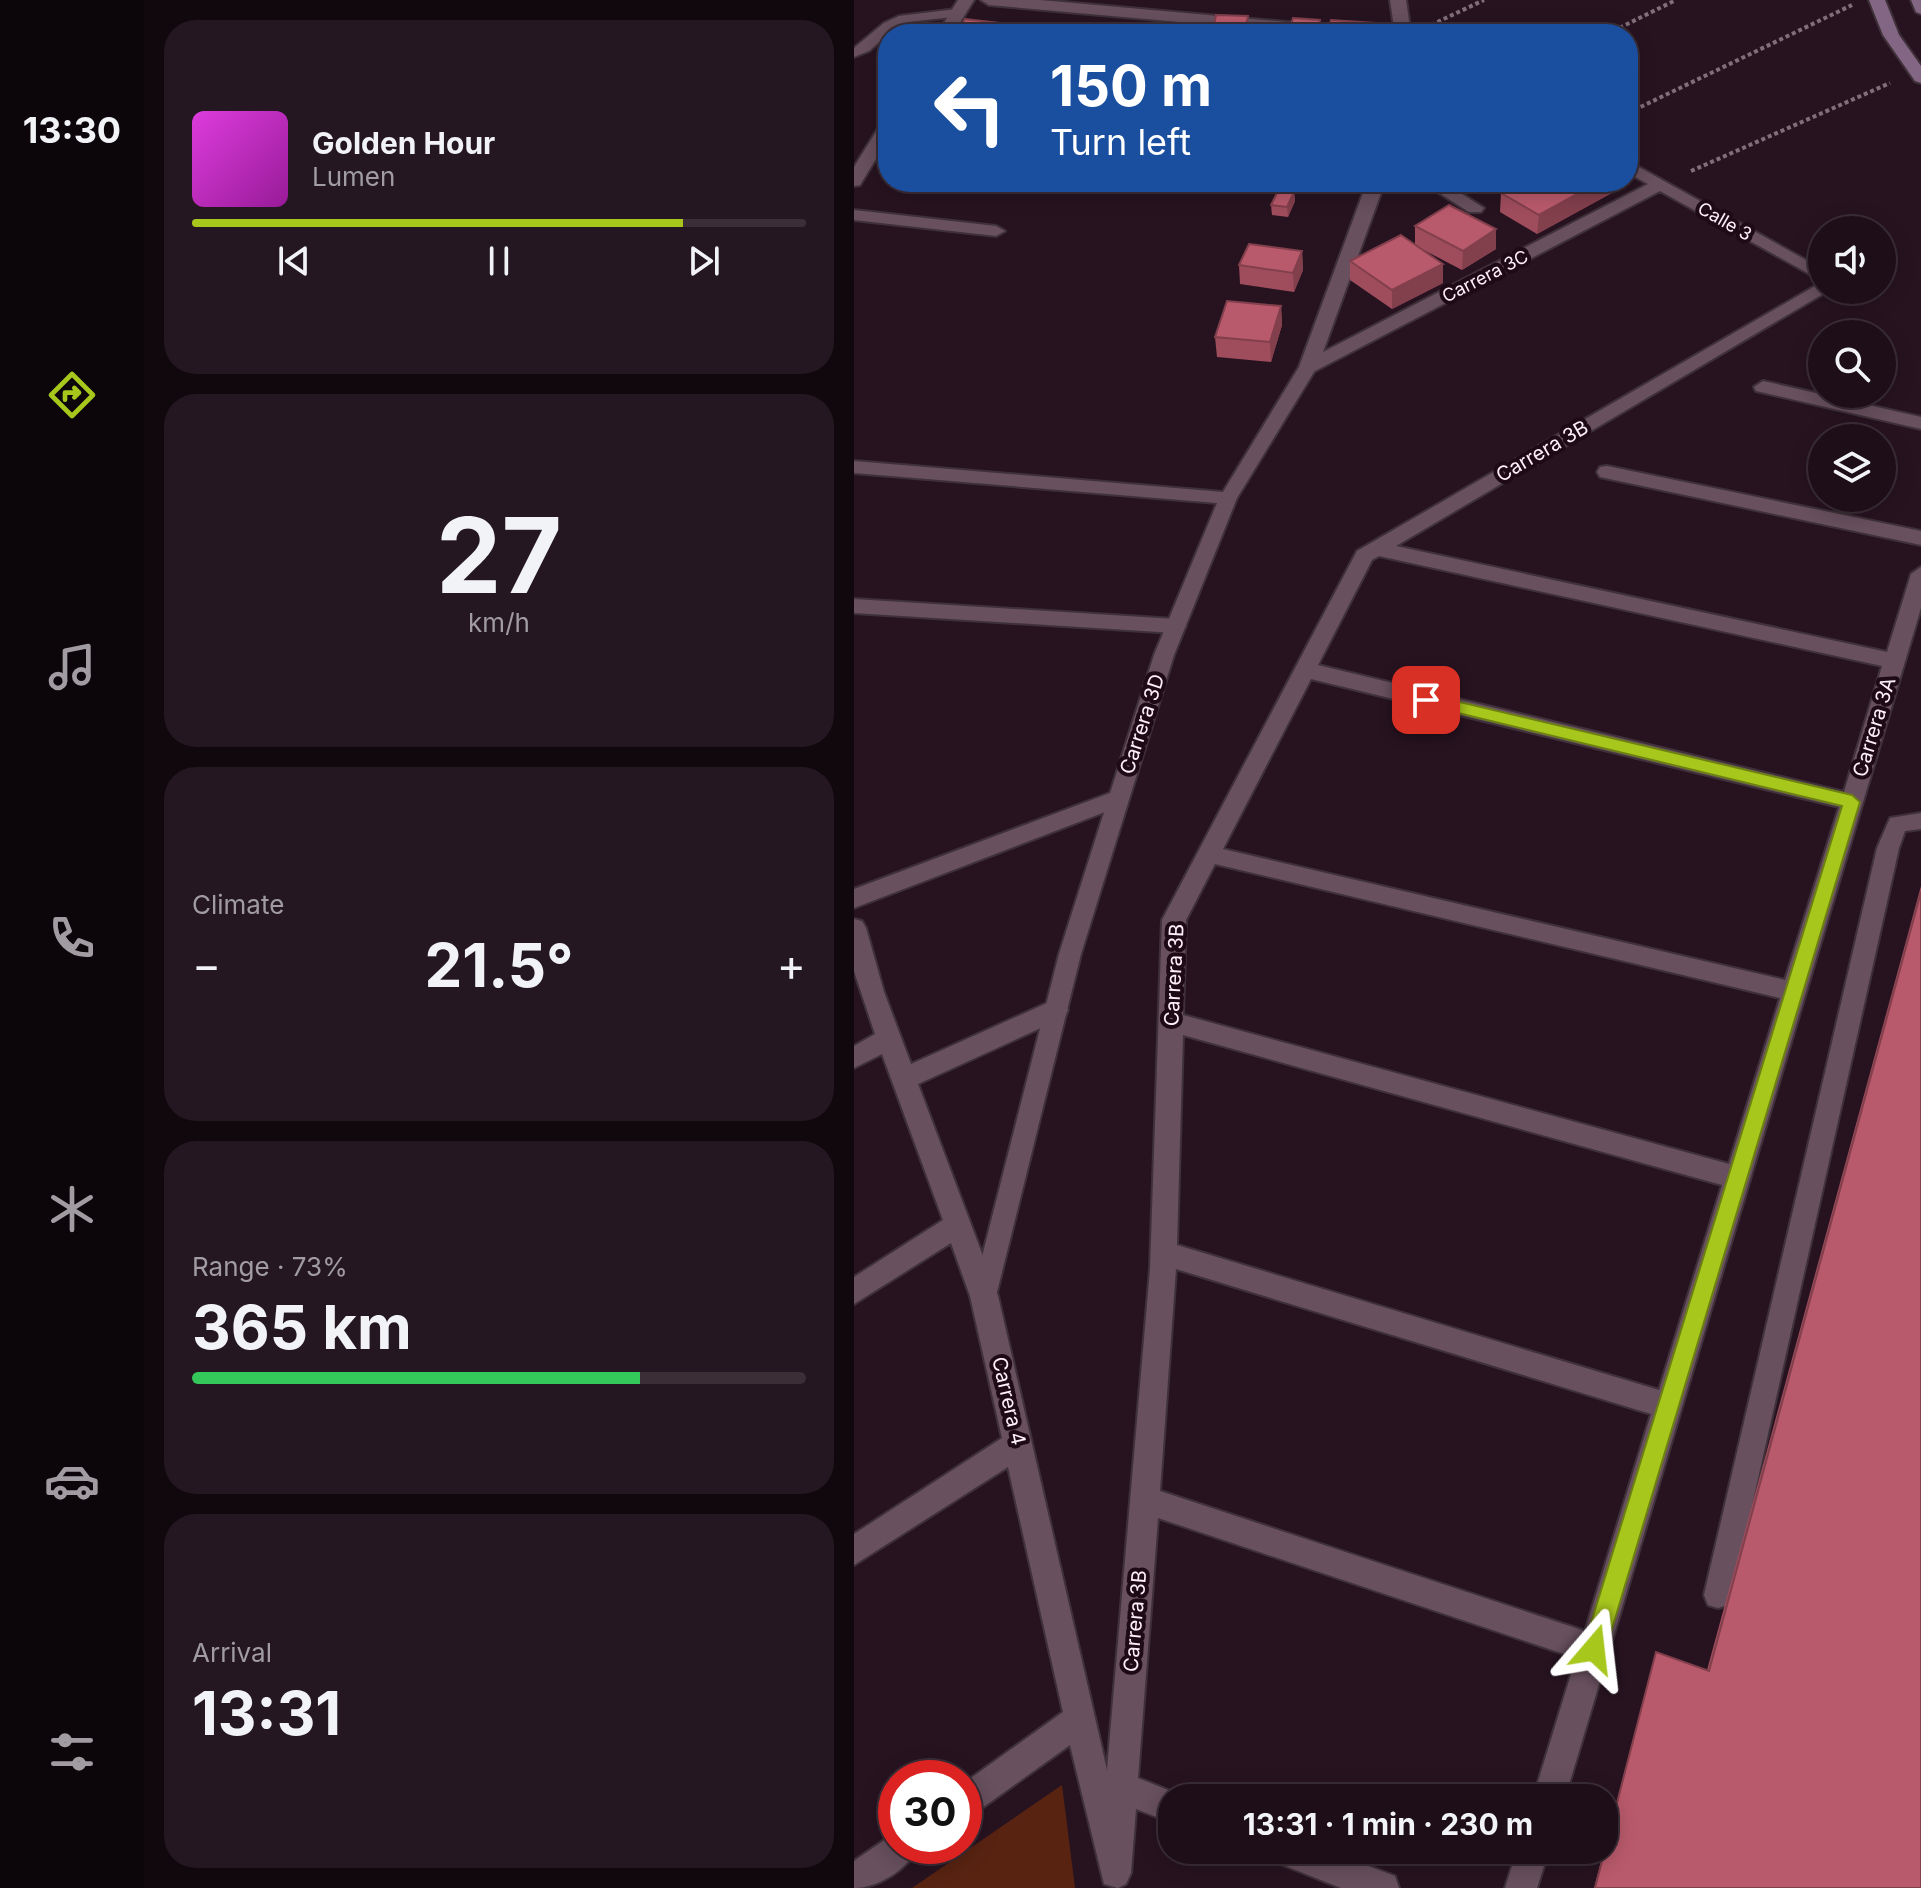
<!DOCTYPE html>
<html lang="en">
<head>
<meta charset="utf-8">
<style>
	:root { --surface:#1d0e18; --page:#251721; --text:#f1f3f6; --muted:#a09ca2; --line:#3b2e37; --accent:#a8c71d }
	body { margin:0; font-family:Inter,sans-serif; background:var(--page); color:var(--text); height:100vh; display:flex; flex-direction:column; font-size:30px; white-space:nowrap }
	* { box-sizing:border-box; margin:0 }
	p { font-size:26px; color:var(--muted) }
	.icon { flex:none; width:44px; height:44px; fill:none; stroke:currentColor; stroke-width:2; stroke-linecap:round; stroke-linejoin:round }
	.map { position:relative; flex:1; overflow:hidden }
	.panel { display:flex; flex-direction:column; gap:20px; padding:20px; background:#10080d; width:710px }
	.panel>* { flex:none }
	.banner { position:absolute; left:24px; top:24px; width:760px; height:168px; border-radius:32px; box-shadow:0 4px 20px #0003,0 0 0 2px var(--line); background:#1a4fa0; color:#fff; overflow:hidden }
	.buttons { position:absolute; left:954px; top:216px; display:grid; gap:16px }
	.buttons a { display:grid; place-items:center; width:88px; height:88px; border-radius:50%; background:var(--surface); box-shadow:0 4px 20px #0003,0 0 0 2px var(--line); font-size:40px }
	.speed { position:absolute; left:24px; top:1760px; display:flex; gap:16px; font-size:40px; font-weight:700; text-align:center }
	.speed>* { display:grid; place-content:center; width:104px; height:104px; border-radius:50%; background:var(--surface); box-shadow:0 4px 20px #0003,0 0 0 2px var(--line); line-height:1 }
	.speed .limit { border:12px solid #d22; background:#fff; color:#111 }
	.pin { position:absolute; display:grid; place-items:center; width:68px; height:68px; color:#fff; margin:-34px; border-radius:16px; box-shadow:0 4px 12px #0006 }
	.me { position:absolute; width:88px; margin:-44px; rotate:17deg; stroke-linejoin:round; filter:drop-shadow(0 0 6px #0008) }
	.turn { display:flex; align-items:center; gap:28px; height:168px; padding:0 40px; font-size:36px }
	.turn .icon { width:104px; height:104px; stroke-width:2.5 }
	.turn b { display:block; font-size:56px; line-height:68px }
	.big { font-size:60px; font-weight:700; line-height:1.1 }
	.panel .card { flex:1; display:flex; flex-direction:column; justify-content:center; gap:12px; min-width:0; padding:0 28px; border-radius:32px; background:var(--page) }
	.panel .dial { align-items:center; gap:0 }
	.dial b { font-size:104px; line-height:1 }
	.song { display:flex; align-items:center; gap:24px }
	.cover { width:96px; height:96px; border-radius:12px; background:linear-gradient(135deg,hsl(300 70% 55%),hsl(300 70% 35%)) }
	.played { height:8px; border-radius:4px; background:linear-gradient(90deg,var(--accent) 80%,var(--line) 80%) }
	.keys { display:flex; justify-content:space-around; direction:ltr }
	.heat { display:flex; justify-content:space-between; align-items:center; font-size:44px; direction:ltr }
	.charge { height:12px; border-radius:6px; background:linear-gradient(90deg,#34c759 73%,var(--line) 0) }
	.trip { position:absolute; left:304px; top:1784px; width:460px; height:80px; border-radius:32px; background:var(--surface); box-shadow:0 4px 20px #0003,0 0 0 2px var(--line); font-weight:700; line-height:80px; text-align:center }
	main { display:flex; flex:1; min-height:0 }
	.dock { display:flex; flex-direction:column; width:144px; justify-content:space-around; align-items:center; background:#0c060a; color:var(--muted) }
	.dock .icon { width:56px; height:56px }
	.dock .active { color:var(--accent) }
	.dock b { font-size:36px; color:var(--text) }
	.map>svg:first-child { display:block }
	.green { fill:#592312 }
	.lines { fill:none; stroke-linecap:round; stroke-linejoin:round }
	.lane-casing { stroke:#3f3139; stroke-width:4 }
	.street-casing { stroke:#3f3139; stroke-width:4 }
	.secondary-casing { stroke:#3f3139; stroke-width:4 }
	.path { stroke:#806e79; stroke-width:4; stroke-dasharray:4 3; stroke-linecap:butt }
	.lane { fill:#68505e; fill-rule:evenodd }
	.street { fill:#68505e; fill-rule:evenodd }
	.secondary { fill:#836683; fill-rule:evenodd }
	.wall { fill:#9f4d5d }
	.shaded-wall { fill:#823f4c }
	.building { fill:#b95a6c; stroke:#823f4c; stroke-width:2 }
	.route { fill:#a8c71d; stroke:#6d8113; stroke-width:2 }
	.labels { text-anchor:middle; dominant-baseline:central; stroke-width:8; stroke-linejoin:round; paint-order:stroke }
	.far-street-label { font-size:18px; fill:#feeff8; stroke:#1d0a16 }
	.street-label { font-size:20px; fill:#feeff8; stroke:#1d0a16 }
</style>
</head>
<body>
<main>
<nav class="dock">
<b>13:30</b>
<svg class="icon active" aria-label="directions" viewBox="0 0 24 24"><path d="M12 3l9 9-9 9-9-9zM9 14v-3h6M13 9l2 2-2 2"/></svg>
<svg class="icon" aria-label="music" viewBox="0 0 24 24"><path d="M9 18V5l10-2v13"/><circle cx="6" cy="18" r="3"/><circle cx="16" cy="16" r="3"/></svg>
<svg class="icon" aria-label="phone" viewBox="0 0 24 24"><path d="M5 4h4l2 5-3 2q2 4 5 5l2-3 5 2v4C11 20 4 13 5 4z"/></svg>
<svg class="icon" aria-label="climate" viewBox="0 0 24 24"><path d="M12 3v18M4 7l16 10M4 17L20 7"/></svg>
<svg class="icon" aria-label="car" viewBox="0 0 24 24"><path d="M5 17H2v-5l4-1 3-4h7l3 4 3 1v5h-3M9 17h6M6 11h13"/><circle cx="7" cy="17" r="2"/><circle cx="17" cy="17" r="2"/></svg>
<svg class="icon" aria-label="filters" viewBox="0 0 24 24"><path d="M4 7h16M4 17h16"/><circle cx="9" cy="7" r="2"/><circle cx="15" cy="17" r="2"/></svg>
</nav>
<section class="panel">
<div class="card">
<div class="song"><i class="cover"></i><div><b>Golden Hour</b><p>Lumen</p></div></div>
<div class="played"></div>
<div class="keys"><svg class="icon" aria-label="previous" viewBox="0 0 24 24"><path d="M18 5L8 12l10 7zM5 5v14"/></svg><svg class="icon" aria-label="pause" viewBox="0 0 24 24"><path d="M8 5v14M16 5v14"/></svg><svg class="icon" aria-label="next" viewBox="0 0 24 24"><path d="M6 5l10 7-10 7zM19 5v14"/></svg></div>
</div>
<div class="card dial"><b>27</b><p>km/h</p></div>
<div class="card"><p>Climate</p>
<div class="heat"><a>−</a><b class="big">21.5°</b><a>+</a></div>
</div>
<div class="card"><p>Range · 73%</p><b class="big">365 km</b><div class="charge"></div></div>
<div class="card"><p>Arrival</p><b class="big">13:31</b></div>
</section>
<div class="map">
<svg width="1067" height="1888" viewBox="0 0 1067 1888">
	<rect width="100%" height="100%" fill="#271320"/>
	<!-- green -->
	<path class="green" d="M208 1785 221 1888H58Z"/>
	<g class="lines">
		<defs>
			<path id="lane" d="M103 9 110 13 108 16 54 22 40 29 15 51 0 57V48L30 23 45 16Z
				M454 362 463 367 383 498 320 655 227 954 142 1296 139 1304 130 1307 121 1304 118 1296 205 954 300 655 363 503 0 473V461L369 492 445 367Z
				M1067 813V829L1051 831 1045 848 878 1595 874 1605 864 1608 854 1605 850 1595 1023 848 1036 818Z"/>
			<path id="street" d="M104 0H120L99 34H83Z
				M127 0H186L512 29 520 34H460L135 5Z
				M536 0H552L557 34H541Z
				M34 121V139L6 185 0 186V167L28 122Z
				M774 161 968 269V281L806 191 461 371H447L445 367 513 182H531L469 352 794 184 774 173Z
				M568 182H589L630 208 627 212H615Z
				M0 210 142 226 151 231 142 236 0 220Z
				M968 282V290L974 291 542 546 1033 652 1057 574 1067 567V608L711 1798H679L722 1658 304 1518 284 1778 329 1796 330 1798H318V1823L282 1809 277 1873 272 1884 264 1888 250 1884 216 1745 121 1813 110 1818V1783L209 1712 154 1467 0 1565V1534L148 1438 116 1296 97 1243 0 1304V1277L89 1220 28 1054 0 1068V1046L21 1034 0 971V919L8 921 12 928 30 992 57 1064 193 1003 202 1000 211 1003 214 1010 211 1017 64 1084 144 1296 253 1770 296 1269 308 920 503 551ZM525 556 1028 666 990 792 464 665 518 560ZM457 679 985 807 931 980 369 849ZM361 864 926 998 875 1164 329 1015 332 920ZM329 1035 868 1185 805 1390 323 1245ZM322 1269 797 1414 731 1631 306 1491Z
				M909 381 1067 417V429L902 391 900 387Z
				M753 466 1067 531V545L746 477 743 472 746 467Z
				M0 599 321 619 328 621 332 626 328 631 321 633 0 613Z
				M264 790 272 792 275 798 272 804 0 908V889Z
				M42 1832V1846H64C55 1869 24 1888 0 1888V1861Z
				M414 1850H472L541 1876 545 1888H487L419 1861Z
				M663 1850H695L683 1888H651Z"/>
			<path id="secondary" d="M1015 0H1031L1045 35 1067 66V83L1061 81 1029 35Z
				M1057 0H1067V14L1062 12Z"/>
		</defs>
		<!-- lane casing -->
		<use href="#lane" class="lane-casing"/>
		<!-- street casing -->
		<use href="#street" class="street-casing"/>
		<!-- secondary casing -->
		<use href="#secondary" class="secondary-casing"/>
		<!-- path -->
		<path class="path" d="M577 25 630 0
			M753 34 822 0
			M774 113 998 5
			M837 171 1036 83"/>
		<!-- lane -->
		<use href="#lane" class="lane"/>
		<!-- street -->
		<use href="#street" class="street"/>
		<!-- secondary -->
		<use href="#secondary" class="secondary"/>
	</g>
	<!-- wall -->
	<path class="wall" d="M650 182H774L776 183 683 234 646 212 647 193 653 189 650 187Z
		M440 192 441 201 434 217 418 215 417 205Z
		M561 226 642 229V249L608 270 562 246 589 264V283L538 309 496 280V261L561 245Z
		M448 251 449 270 440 292 386 284 385 265Z
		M427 306 428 325 417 362 363 357 361 337Z
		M1067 886V1888H740L802 1652 853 1670Z"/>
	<!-- shaded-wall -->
	<path class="shaded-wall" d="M394 16 395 34H390Z
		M466 20 467 34H462Z
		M165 25 166 34H159Z
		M778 164 776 183 683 234 685 215 745 182H774V166Z
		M440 192 441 201 434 217 433 207Z
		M642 229V249L608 270 609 251Z
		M448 251 449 270 440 292 439 273Z
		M589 264V283L538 309V290Z
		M427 306 428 325 417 362 416 342Z"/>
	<!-- building -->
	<path class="building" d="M362 15 394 16 390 34H358Z
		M439 18 466 20 462 34H434Z
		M111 19 165 25 159 34H102Z
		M477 20 521 23 518 34H473Z
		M667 182H745L685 215 647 193Z
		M425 189 440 192 433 207 417 205Z
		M595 205 642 229 609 251 561 226Z
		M547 235 589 264 538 290 496 261Z
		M395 244 448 251 439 273 385 265Z
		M373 301 427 306 416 342 361 337Z
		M1067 892V1888H741L802 1652 855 1671Z"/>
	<!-- route -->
	<path class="route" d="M572 694 998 795 1006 802 752 1649 748 1657 740 1661 732 1657 729 1649 988 806 567 704 564 700 567 695Z"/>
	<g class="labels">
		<!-- far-street labels -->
		<g class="far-street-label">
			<text transform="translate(871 221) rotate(30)">Calle 3</text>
			<text transform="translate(631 276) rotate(-27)">Carrera 3C</text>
		</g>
		<!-- street labels -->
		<g class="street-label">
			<text transform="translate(688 451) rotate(-30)">Carrera 3B</text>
			<text transform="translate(288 724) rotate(-72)">Carrera 3D</text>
			<text transform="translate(1020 727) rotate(-73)">Carrera 3A</text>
			<text transform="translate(320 975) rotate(-87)">Carrera 3B</text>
			<text transform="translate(155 1401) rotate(77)">Carrera 4</text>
			<text transform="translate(281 1621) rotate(-85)">Carrera 3B</text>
		</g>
	</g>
</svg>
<div class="buttons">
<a><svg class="icon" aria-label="sound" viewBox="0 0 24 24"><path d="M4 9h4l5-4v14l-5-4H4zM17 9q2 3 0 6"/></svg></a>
<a><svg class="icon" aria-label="search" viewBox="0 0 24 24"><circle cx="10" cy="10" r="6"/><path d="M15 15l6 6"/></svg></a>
<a><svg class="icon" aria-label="layers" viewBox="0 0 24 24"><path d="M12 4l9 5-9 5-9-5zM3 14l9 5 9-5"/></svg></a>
</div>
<div class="speed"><div class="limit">30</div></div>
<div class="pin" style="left:572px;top:700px;background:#d93025"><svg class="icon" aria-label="arrive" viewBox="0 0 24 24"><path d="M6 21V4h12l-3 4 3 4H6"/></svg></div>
<svg class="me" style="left:740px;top:1649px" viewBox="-20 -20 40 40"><path d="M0-17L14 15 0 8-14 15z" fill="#a8c71d" stroke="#fff" stroke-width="4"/></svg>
<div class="trip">13:31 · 1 min · 230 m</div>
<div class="banner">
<div class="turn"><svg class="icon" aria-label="left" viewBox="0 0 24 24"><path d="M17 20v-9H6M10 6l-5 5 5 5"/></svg><div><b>150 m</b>Turn left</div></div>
</div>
</div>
</main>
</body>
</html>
